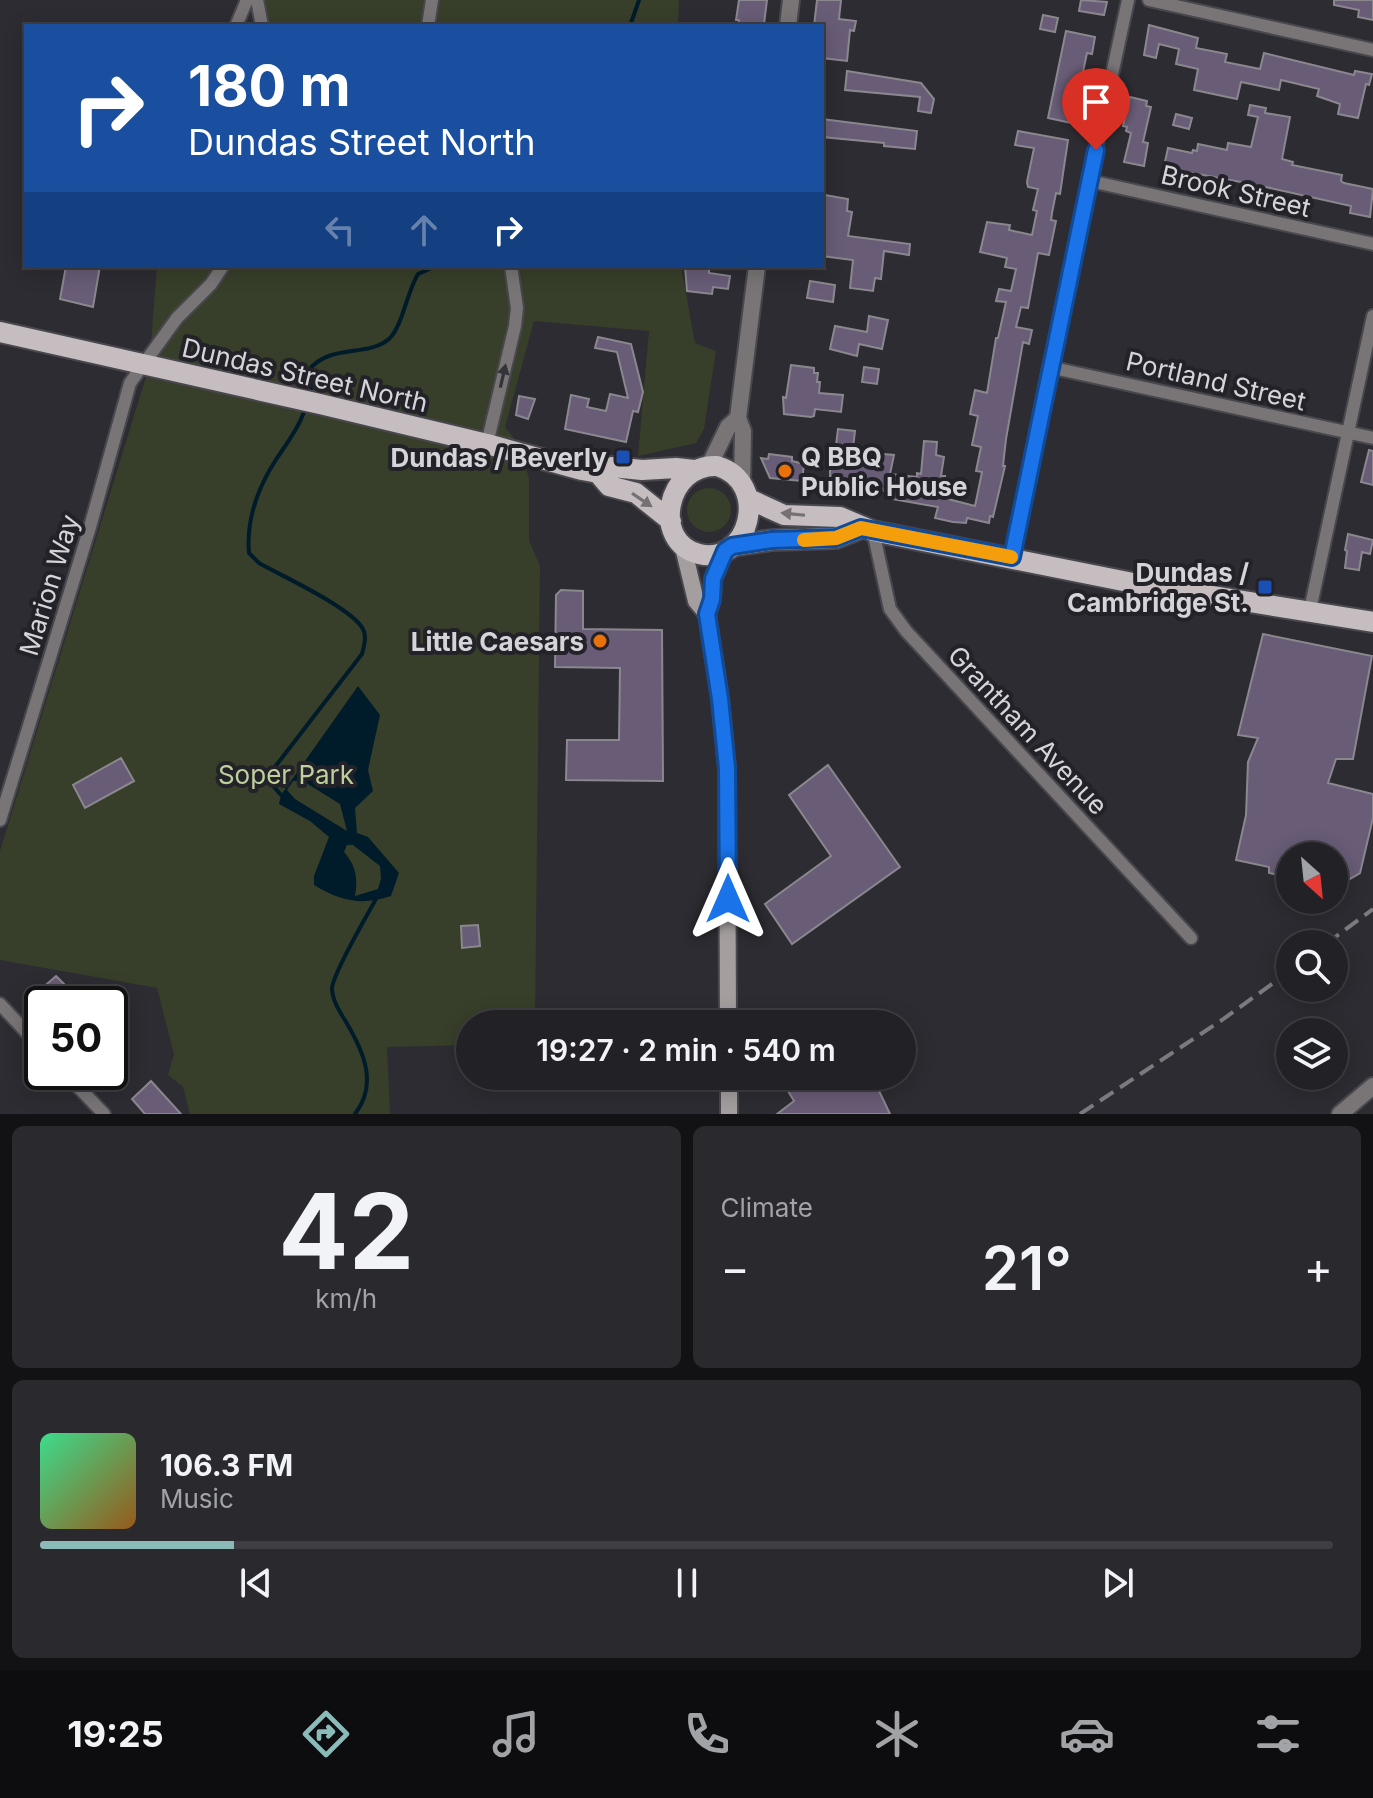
<!DOCTYPE html>
<html lang="en">
<head>
<meta charset="utf-8">
<style>
	:root { --surface:#212126; --page:#29292e; --text:#f1f3f6; --muted:#a2a3a7; --line:#3e3e43; --accent:#8bbbb9 }
	body { margin:0; font-family:Inter,sans-serif; background:var(--page); color:var(--text); height:100vh; display:flex; flex-direction:column; font-size:30px; white-space:nowrap }
	* { box-sizing:border-box; margin:0 }
	p { font-size:26px; color:var(--muted) }
	.icon { flex:none; width:44px; height:44px; fill:none; stroke:currentColor; stroke-width:2; stroke-linecap:round; stroke-linejoin:round }
	.map { position:relative; height:1114px; overflow:hidden }
	.details { display:flex; flex-direction:column; gap:12px; padding:12px; background:#121215; flex:1 }
	.details>* { flex:none }
	.hud { position:absolute; left:24px; top:24px; width:800px; height:244px; border-radius:0px; box-shadow:0 4px 20px #0003,0 0 0 2px var(--line); background:#1a4fa0; color:#fff; overflow:hidden }
	.needle { width:52px; rotate:153deg }
	.controls { position:absolute; left:1276px; top:842px; display:grid; gap:16px }
	.controls a { display:grid; place-items:center; width:72px; height:72px; border-radius:50%; background:var(--surface); box-shadow:0 4px 20px #0003,0 0 0 2px var(--line); font-size:40px }
	.speed { position:absolute; left:24px; top:986px; display:flex; gap:16px; font-size:40px; font-weight:700; text-align:center }
	.speed>* { display:grid; place-content:center; width:104px; height:104px; border-radius:50%; background:var(--surface); box-shadow:0 4px 20px #0003,0 0 0 2px var(--line); line-height:1 }
	.speed .limit { border:4px solid #111; border-radius:12px; background:#fff; color:#111 }
	.pin { position:absolute; display:grid; place-items:center; width:68px; height:68px; color:#fff; margin:-82px -34px; border-radius:50% 50% 50% 0; rotate:-45deg; box-shadow:0 0 8px #0007 }
	.pin .icon { rotate:45deg }
	.me { position:absolute; width:88px; margin:-44px; rotate:0deg; stroke-linejoin:round; filter:drop-shadow(0 0 6px #0008) }
	.turn { display:flex; align-items:center; gap:28px; height:168px; padding:0 32px; font-size:36px }
	.turn .icon { width:104px; height:104px; stroke-width:2.5 }
	.turn b { display:block; font-size:56px; line-height:68px }
	.lanes { display:flex; align-items:center; height:76px; padding:0 32px; background:#0003; justify-content:center; gap:40px; direction:ltr }
	.lanes .off { opacity:.35 }
	.big { font-size:60px; font-weight:600; line-height:1.1 }
	.details .tile { flex:1; display:flex; flex-direction:column; justify-content:center; gap:12px; min-width:0; padding:0 28px; border-radius:12px; background:var(--page) }
	.details .dial { align-items:center; gap:0 }
	.dial b { font-size:104px; line-height:1 }
	.song { display:flex; align-items:center; gap:24px }
	.cover { width:96px; height:96px; border-radius:12px; background:linear-gradient(135deg,hsl(150 70% 55%),hsl(30 70% 35%)) }
	.played { height:8px; border-radius:4px; background:linear-gradient(90deg,var(--accent) 15%,var(--line) 15%) }
	.keys { display:flex; justify-content:space-around; direction:ltr }
	.heat { display:flex; justify-content:space-between; align-items:center; font-size:44px; direction:ltr }
	.details .tiles { flex:1; display:grid; gap:12px; grid-template-columns:1fr 1fr }
	.tile:last-child { grid-column:span 2 }
	.trip { position:absolute; left:456px; top:1010px; width:460px; height:80px; border-radius:40px; background:var(--surface); box-shadow:0 4px 20px #0003,0 0 0 2px var(--line); font-weight:600; line-height:80px; text-align:center }
	.dock { display:flex; height:128px; justify-content:space-around; align-items:center; background:#0d0d0f; color:var(--muted) }
	.dock .icon { width:56px; height:56px }
	.dock .on { color:var(--accent) }
	.dock b { font-size:36px; color:var(--text) }
	.map>svg:first-child { display:block }
	.green { fill:#373f2a }
	.water { fill:#001b29; fill-rule:evenodd }
	.lines { fill:none; stroke-linecap:round; stroke-linejoin:round }
	.stream { stroke:#001b29; stroke-width:4 }
	.building { fill:#685c76; stroke:#8a878e; stroke-width:2 }
	.minor-casing { stroke:#47474d; stroke-width:16 }
	.tertiary-casing { stroke:#47474d; stroke-width:20 }
	.secondary-casing { stroke:#47474d; stroke-width:20 }
	.primary-casing { stroke:#47474d; stroke-width:24 }
	.minor { stroke:#797576; stroke-width:12 }
	.tertiary { stroke:#797576; stroke-width:16 }
	.secondary { stroke:#a49e9f; stroke-width:16 }
	.primary { stroke:#c5bdbf; stroke-width:20 }
	.rail { stroke:#7a7a7f; stroke-width:4; stroke-dasharray:16 8; stroke-linecap:butt }
	.oneway { fill:#333338 }
	.oneway2 { fill:#747074 }
	.route-casing { stroke:#114b97; stroke-width:20 }
	.route { stroke:#1a73e8; stroke-width:14 }
	.slow { stroke:#f59e0b; stroke-width:14 }
	.transit-dot { fill:#1a4fb4; stroke:#222228; stroke-width:3 }
	.food-dot { fill:#e8710a; stroke:#222228; stroke-width:3 }
	.labels { text-anchor:middle; dominant-baseline:central; stroke-width:8; stroke-linejoin:round; paint-order:stroke }
	.street-label { font-size:26px; fill:#d5d5d9; stroke:#222228 }
	.poi-label { font-size:26px; font-weight:bold; fill:#d5d5d9; stroke:#222228; text-anchor:end }
	.park-label { font-size:26px; fill:#bdd09c; stroke:#222228 }
</style>
</head>
<body>
<div class="map">
<svg width="1373" height="1114" viewBox="0 0 1373 1114">
	<rect width="100%" height="100%" fill="#2c2c32"/>
	<!-- green -->
	<path class="green" d="M263 0H679L678 26H251Z
		M157 266H681L695 343 716 351 704 429 696 443 638 456 649 331 534 321 505 427 520 446 529 479V540L540 566 535 1024H470V1045L387 1047 390 1114H190L183 1087 168 1075 174 1054 157 988 0 960V851L149 367Z
		M687 510a22 22 0 1 1 44 0a22 22 0 1 1-44 0Z"/>
	<!-- water -->
	<path class="water" d="M358 686 380 715 368 770 373 791 355 808 357 833 368 837 399 873 391 896C361 906 341 901 314 885V876L329 837 310 821 279 804 281 795ZM293 781H303L340 804 347 831 295 799 287 790ZM347 845H353L380 866 381 879 378 889 355 896C358 877 356 866 344 852Z"/>
	<g class="lines">
		<!-- stream -->
		<path class="stream" d="M630 26 639 0
			M309 397 311 388 309 370C330 343 369 358 390 338 403 324 407 292 418 274L436 266
			M282 796 274 787 271 772 362 654C364 646 367 636 363 629 352 608 282 576 259 563L249 553C246 518 258 487 277 458 288 442 299 427 305 409
			M355 1114C378 1084 364 1052 346 1022 340 1012 332 1000 332 988 333 974 367 915 376 899"/>
	</g>
	<!-- building -->
	<path class="building" d="M739 0H767L764 24 738 26 739 20H736Z
		M817 0H841L839 19 856 21 854 31 850 30 847 61 822 58V26H814Z
		M1081 0 1107 2 1104 15 1079 11Z
		M1334 0H1373V20L1358 17 1359 10 1334 5Z
		M1043 15 1058 18 1055 32 1040 29Z
		M1149 25 1198 38 1196 48 1227 54 1225 62 1260 69 1264 53 1354 75 1355 71 1372 74 1369 85 1366 84 1358 118 1338 114 1340 104 1317 96 1319 89 1281 80 1279 90 1241 82 1237 99 1194 90 1198 69 1176 64 1179 49 1159 44 1156 58 1144 55Z
		M1066 31 1095 37 1092 54 1087 53 1078 95 1082 96 1076 124 1048 118Z
		M847 71 921 83 934 99 931 113 918 111 920 97 845 90Z
		M1130 97 1147 101 1146 106 1151 107 1143 142 1148 143 1144 166 1124 162 1131 133 1126 131 1127 127 1123 126Z
		M1250 105 1266 108 1265 113 1290 117 1282 159 1293 162 1292 165 1342 175 1341 181 1344 183 1373 189 1370 217 1350 213 1351 206 1257 185 1182 171 1177 178 1165 175 1166 172 1163 171 1168 148 1192 153 1193 150 1197 151 1198 144 1227 150 1228 143 1251 147 1258 117 1248 115Z
		M1176 114 1192 118 1189 129 1173 125Z
		M822 119 917 131 915 149 884 146V143L822 137Z
		M1018 131 1068 140 1060 194 1056 193 1052 213 1051 220 1056 221 1049 255 1038 253 1028 308 1021 307 1016 327 1032 330 1029 344 1023 342 1006 439 1003 466H1005L993 517 990 516 989 523 967 518 966 523 953 522 935 518 938 507 886 498 885 491 830 484V453H835L838 429 855 431 851 464 872 466V453L894 455 890 474 917 477V473L921 474 924 441 937 442 936 455 944 457 941 476H945L944 498 975 506 982 472 976 471 981 447 972 445 978 416 970 414 975 390 987 393 996 338H998L1006 302 996 301 999 289 1011 291 1016 269 1005 267 1007 258 980 252 987 222 1010 225 1009 230 1032 235 1037 211 1033 210 1038 189 1028 187 1027 182 1034 148 1015 145Z
		M825 195 848 199 847 211 852 212 848 236 910 244 909 255 884 251 881 279 875 278 873 291 850 288 853 260 822 256V204Z
		M66 266H100L93 307 60 299Z
		M685 266H709V273L730 276 728 289 713 287 712 294 687 291Z
		M810 281 835 285 833 302 807 298Z
		M869 316 888 320 882 349 859 344 857 356 830 349 835 326 867 332Z
		M598 337 631 344 643 392 638 412 633 411 626 442 565 429 571 395 589 399 587 407 606 411 610 394 628 398 617 352 595 348Z
		M791 365 814 368V373H818L817 382H820L819 393 843 395 841 412 815 409 814 416 811 417 784 414 783 397 786 398Z
		M864 367 879 369 877 384 862 382Z
		M519 396 535 399 528 419 516 415Z
		M1369 450 1373 451V485L1361 482Z
		M769 454 792 457V461L804 464 802 481 770 478 761 458 768 459Z
		M1348 534 1373 540 1370 554 1362 552 1359 570 1345 568 1347 551 1345 550Z
		M561 590 583 591V629L662 630 663 781 566 780 567 740H619L620 668 555 667 556 595Z
		M1263 634 1372 656 1353 759H1336L1328 783 1373 794V818L1360 873 1343 883 1334 885V856H1290V877L1269 873V867L1236 860 1246 815 1248 762 1258 738 1238 735Z
		M121 758 134 781 85 808 73 785Z
		M828 765 900 867 792 944 765 904 831 856 789 795Z
		M478 925 480 946 462 948 461 926Z
		M56 976 84 1004H42V1013L33 1004H24Z
		M779 1076H872L890 1114H777L794 1101Z
		M151 1081 181 1114H145L132 1099Z"/>
	<g class="lines">
		<defs>
			<path id="minor" d="M257 0 262 26
				M1149 0 1373 50
				M236 26 247 0
				M428 26 432 0
				M1090 181 1373 244
				M1049 367 1373 438
				M487 444 515 326 517 308 511 266
				M873 531 890 609 906 631 1191 938
				M1012 557 1049 367 1128 0
				M1310 610 1373 316
				M0 820 90 527 130 383 177 318 211 284 223 266
				M0 1004 42 1049
				M64 1072 104 1114"/>
			<path id="tertiary" d="M788 26 791 0
				M709 466 728 427 738 418
				M742 484 743 431 738 418 757 266
				M1340 1114 1373 1086"/>
			<path id="secondary" d="M682 543 696 601 707 614
				M725 551 713 579 712 599 707 614 720 699 727 768 728 1024
				M729 1076V1114"/>
			<path id="primary" d="M0 332 320 404 487 444 582 470 598 473 612 467 642 470 676 468 694 470
				M717 466C771 482 750 566 699 554 651 542 666 464 717 466Z
				M598 473 609 486 636 493 671 521
				M749 499 784 515 840 517 873 531 1133 583 1373 622
				M732 546 772 540 836 538 861 528"/>
		</defs>
		<!-- minor casing -->
		<use href="#minor" class="minor-casing"/>
		<!-- tertiary casing -->
		<use href="#tertiary" class="tertiary-casing"/>
		<!-- secondary casing -->
		<use href="#secondary" class="secondary-casing"/>
		<!-- primary casing -->
		<use href="#primary" class="primary-casing"/>
		<!-- minor -->
		<use href="#minor" class="minor"/>
		<!-- tertiary -->
		<use href="#tertiary" class="tertiary"/>
		<!-- secondary -->
		<use href="#secondary" class="secondary"/>
		<!-- primary -->
		<use href="#primary" class="primary"/>
		<!-- rail -->
		<path class="rail" d="M1326 944 1373 909
			M1080 1114 1222 1020 1290 971"/>
	</g>
	<!-- one-way arrows -->
	<defs><path id="oneway-solid" d="M-6-.8H1V-3.2L6.5 0L1 3.2V.8H-6Z" transform="scale(2)"/></defs>
	<use class="oneway" href="#oneway-solid" transform="translate(503 376) rotate(-77)"/>
	<g class="oneway2">
		<use href="#oneway-solid" transform="translate(642 500) rotate(34)"/>
		<use href="#oneway-solid" transform="translate(793 514) rotate(-174)"/>
	</g>
	<g class="lines">
		<defs>
			<path id="route" d="M728 899 727 768 720 699 707 614 712 599 713 579 725 551 732 546 772 540 836 538 861 528 1012 557 1096 150"/>
		</defs>
		<!-- route casing -->
		<use href="#route" class="route-casing"/>
		<!-- route -->
		<use href="#route" class="route"/>
		<!-- slow -->
		<path class="slow" d="M804 540 836 538 861 528 1011 557"/>
	</g>
	<!-- markers -->
	<g class="transit-dot">
		<rect x="615" y="449" width="16" height="16" rx="4"/>
		<rect x="1257" y="579" width="16" height="16" rx="4"/>
	</g>
	<g class="food-dot">
		<circle cx="785" cy="471" r="8"/>
		<circle cx="600" cy="641" r="8"/>
	</g>
	<g class="labels">
		<!-- street labels -->
		<g class="street-label">
			<text transform="translate(1236 191) rotate(13)">Brook Street</text>
			<text transform="translate(305 375) rotate(13)">Dundas Street North</text>
			<text transform="translate(1216 381) rotate(13)">Portland Street</text>
			<text transform="translate(49 585) rotate(-73)">Marion Way</text>
			<text transform="translate(1028 730) rotate(47)">Grantham Avenue</text>
		</g>
		<!-- poi labels -->
		<g class="poi-label">
			<text x="801" y="456" text-anchor="start">Q BBQ<tspan x="801" dy="30">Public House</tspan></text>
			<text x="607" y="457">Dundas / Beverly</text>
			<text x="1249" y="572">Dundas /<tspan x="1249" dy="30">Cambridge St.</tspan></text>
			<text x="584" y="641">Little Caesars</text>
		</g>
		<!-- park labels -->
		<g class="park-label">
			<text x="286" y="774">Soper Park</text>
		</g>
	</g>
</svg>
<div class="controls">
<a><svg class="needle" viewBox="-14 -14 28 28"><path d="M0-13l5 13h-10z" fill="#e53935"/><path d="M0 13l5-13h-10z" fill="#a2a3a7"/></svg></a>
<a><svg class="icon" aria-label="search" viewBox="0 0 24 24"><circle cx="10" cy="10" r="6"/><path d="M15 15l6 6"/></svg></a>
<a><svg class="icon" aria-label="layers" viewBox="0 0 24 24"><path d="M12 4l9 5-9 5-9-5zM3 14l9 5 9-5"/></svg></a>
</div>
<div class="speed"><div class="limit">50</div></div>
<div class="pin" style="left:1096px;top:150px;background:#d93025"><svg class="icon" aria-label="arrive" viewBox="0 0 24 24"><path d="M6 21V4h12l-3 4 3 4H6"/></svg></div>
<svg class="me" style="left:728px;top:899px" viewBox="-20 -20 40 40"><path d="M0-17L14 15 0 8-14 15z" fill="#1a73e8" stroke="#fff" stroke-width="4"/></svg>
<div class="trip">19:27 · 2 min · 540 m</div>
<div class="hud">
<div class="turn"><svg class="icon" aria-label="right" viewBox="0 0 24 24"><path d="M7 20v-9h11M14 6l5 5-5 5"/></svg><div><b>180 m</b>Dundas Street North</div></div>
<div class="lanes"><svg class="icon off" aria-label="left" viewBox="0 0 24 24"><path d="M17 20v-9H6M10 6l-5 5 5 5"/></svg><svg class="icon off" aria-label="ahead" viewBox="0 0 24 24"><path d="M12 20V5M6 11l6-6 6 6"/></svg><svg class="icon" aria-label="right" viewBox="0 0 24 24"><path d="M7 20v-9h11M14 6l5 5-5 5"/></svg></div>
</div>
</div>
<section class="details">
<div class="tiles">
<div class="tile dial"><b>42</b><p>km/h</p></div>
<div class="tile"><p>Climate</p>
<div class="heat"><a>−</a><b class="big">21°</b><a>+</a></div>
</div>
<div class="tile">
<div class="song"><i class="cover"></i><div><b>106.3 FM</b><p>Music</p></div></div>
<div class="played"></div>
<div class="keys"><svg class="icon" aria-label="previous" viewBox="0 0 24 24"><path d="M18 5L8 12l10 7zM5 5v14"/></svg><svg class="icon" aria-label="pause" viewBox="0 0 24 24"><path d="M8 5v14M16 5v14"/></svg><svg class="icon" aria-label="next" viewBox="0 0 24 24"><path d="M6 5l10 7-10 7zM19 5v14"/></svg></div>
</div>
</div>
</section>
<nav class="dock">
<b>19:25</b>
<svg class="icon on" aria-label="directions" viewBox="0 0 24 24"><path d="M12 3l9 9-9 9-9-9zM9 14v-3h6M13 9l2 2-2 2"/></svg>
<svg class="icon" aria-label="music" viewBox="0 0 24 24"><path d="M9 18V5l10-2v13"/><circle cx="6" cy="18" r="3"/><circle cx="16" cy="16" r="3"/></svg>
<svg class="icon" aria-label="phone" viewBox="0 0 24 24"><path d="M5 4h4l2 5-3 2q2 4 5 5l2-3 5 2v4C11 20 4 13 5 4z"/></svg>
<svg class="icon" aria-label="climate" viewBox="0 0 24 24"><path d="M12 3v18M4 7l16 10M4 17L20 7"/></svg>
<svg class="icon" aria-label="car" viewBox="0 0 24 24"><path d="M5 17H2v-5l4-1 3-4h7l3 4 3 1v5h-3M9 17h6M6 11h13"/><circle cx="7" cy="17" r="2"/><circle cx="17" cy="17" r="2"/></svg>
<svg class="icon" aria-label="filters" viewBox="0 0 24 24"><path d="M4 7h16M4 17h16"/><circle cx="9" cy="7" r="2"/><circle cx="15" cy="17" r="2"/></svg>
</nav>
</body>
</html>
